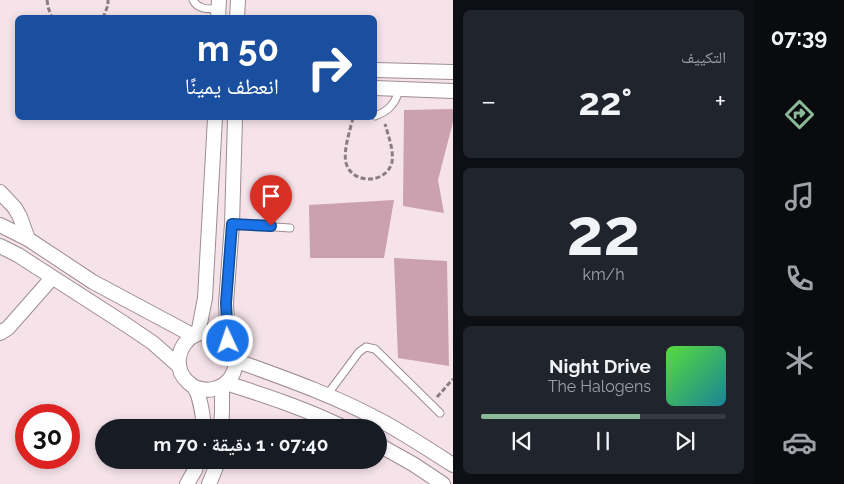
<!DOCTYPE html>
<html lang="ar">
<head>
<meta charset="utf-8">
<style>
	:root { --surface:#171b24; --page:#20242c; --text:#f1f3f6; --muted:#9ea1a6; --line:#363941; --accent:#8bba98 }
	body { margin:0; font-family:Raleway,"Noto Naskh Arabic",sans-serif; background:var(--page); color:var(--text); direction:rtl; height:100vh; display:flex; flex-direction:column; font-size:19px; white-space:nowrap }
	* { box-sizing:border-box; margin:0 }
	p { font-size:16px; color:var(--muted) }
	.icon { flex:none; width:28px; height:28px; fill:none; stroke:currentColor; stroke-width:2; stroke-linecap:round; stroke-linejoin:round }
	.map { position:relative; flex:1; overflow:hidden; direction:ltr }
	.drawer { display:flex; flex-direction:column; gap:10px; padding:10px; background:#0d0f14; width:301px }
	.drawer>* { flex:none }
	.guide { position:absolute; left:15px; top:15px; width:362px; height:105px; border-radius:8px; box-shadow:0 2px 8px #0003; direction:rtl; background:#1a4fa0; color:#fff; overflow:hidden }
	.speed { position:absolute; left:15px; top:404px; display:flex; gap:10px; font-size:25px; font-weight:700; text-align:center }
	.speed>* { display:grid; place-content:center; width:65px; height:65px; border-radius:50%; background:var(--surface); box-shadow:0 2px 8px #0003; line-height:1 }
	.speed .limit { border:8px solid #d22; background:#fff; color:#111 }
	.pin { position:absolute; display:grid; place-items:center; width:42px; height:42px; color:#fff; margin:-51px -21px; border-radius:50% 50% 50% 0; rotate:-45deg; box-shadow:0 0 5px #0007 }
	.pin .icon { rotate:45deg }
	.me { position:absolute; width:55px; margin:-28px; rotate:357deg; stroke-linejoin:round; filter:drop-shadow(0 0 4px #0008) }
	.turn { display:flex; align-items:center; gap:18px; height:105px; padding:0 15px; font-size:22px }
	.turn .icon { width:65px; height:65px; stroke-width:2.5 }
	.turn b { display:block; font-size:35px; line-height:42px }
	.big { font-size:38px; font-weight:700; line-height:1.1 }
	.drawer .card { flex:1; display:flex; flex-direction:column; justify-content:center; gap:8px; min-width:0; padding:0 18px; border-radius:8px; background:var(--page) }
	.drawer .dial { align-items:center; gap:0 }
	.dial b { font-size:65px; line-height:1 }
	.song { display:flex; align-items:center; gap:15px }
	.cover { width:60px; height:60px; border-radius:8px; background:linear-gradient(135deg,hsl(110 70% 55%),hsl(190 70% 35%)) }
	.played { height:5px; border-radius:2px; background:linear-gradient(90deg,var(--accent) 65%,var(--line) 65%) }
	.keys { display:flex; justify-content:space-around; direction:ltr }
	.heat { display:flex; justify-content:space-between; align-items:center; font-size:28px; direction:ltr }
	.trip { position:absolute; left:95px; top:419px; width:292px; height:50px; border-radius:25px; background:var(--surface); box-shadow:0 2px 8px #0003; font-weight:700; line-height:50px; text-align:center; direction:rtl }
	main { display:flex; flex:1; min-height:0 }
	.tabs { display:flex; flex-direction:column; width:90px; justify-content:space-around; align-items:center; background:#090b0e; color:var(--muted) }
	.tabs .icon { width:35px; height:35px }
	.tabs .on { color:var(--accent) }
	.tabs b { font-size:22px; color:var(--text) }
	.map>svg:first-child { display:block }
	.building { fill:#cba0af }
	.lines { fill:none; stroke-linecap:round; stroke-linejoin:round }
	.service-casing { stroke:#9e8d92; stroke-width:9 }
	.minor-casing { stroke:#9e8d92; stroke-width:16 }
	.path { stroke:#8a7e82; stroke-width:3; stroke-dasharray:5 2.5; stroke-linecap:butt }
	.service { stroke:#fff; stroke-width:7 }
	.minor { stroke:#fff; stroke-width:14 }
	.route-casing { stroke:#114b97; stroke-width:12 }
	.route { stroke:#1a73e8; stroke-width:9 }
</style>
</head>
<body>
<main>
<nav class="tabs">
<b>07:39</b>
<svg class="icon on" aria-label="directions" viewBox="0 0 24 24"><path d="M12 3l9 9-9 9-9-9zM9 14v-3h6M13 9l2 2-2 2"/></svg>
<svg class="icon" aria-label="music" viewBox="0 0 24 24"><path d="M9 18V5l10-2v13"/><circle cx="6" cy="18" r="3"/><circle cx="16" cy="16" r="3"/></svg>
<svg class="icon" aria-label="phone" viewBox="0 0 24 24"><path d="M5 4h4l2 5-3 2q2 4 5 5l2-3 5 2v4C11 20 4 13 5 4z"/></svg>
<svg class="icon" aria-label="climate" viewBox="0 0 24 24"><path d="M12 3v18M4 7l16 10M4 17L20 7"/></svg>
<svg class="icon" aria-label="car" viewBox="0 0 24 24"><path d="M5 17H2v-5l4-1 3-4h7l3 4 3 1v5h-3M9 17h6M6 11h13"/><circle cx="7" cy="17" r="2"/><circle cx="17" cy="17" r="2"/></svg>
</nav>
<section class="drawer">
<div class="card"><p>التكييف</p>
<div class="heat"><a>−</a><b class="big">22°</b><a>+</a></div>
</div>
<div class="card dial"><b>22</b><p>km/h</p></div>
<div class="card">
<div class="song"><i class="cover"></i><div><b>Night Drive</b><p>The Halogens</p></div></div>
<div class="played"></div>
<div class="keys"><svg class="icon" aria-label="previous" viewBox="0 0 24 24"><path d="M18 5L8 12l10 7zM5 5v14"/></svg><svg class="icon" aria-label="pause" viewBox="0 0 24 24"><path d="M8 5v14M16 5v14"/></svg><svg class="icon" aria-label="next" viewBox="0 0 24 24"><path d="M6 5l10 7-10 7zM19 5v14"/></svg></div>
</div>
</section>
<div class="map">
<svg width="453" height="484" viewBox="0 0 453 484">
	<rect width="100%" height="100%" fill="#f5e3e9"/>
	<!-- building -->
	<path class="building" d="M453 109V122L438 180 444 213 403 206 404 110Z
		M394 200 384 258H310L309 205Z
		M394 258 447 261 449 366 398 358Z"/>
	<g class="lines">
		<defs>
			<path id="service" d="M193 0C198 10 209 9 219 9
				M375 116C389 111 396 103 399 89
				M232 224 290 228
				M327 395 359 352 366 347 375 349 440 413"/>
			<path id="minor" d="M218 18 219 0
				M237 18 238 0
				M375 70 453 72
				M375 88 453 91
				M0 192 15 208 20 217 28 239
				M0 225 28 239 93 282 194 336
				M0 246 18 255 125 324 153 343 179 366
				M0 333 8 328 52 278
				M198 334 205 298 215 118
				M228 341 226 303 232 224 235 118
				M237 361C287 379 338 397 385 423 408 436 430 450 453 465
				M226 383C267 396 306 409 345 428
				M194 387C201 389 207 391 213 389 240 384 244 346 219 335 212 332 204 332 197 334 187 338 180 348 179 358 178 367 181 376 188 382 190 384 192 385 194 387 200 395 203 417 204 428
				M221 428 222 412V386
				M379 445 413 464 443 484
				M187 484 195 470 198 460
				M209 484 216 467 217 460"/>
		</defs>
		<!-- service casing -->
		<use href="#service" class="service-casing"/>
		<!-- minor casing -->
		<use href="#minor" class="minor-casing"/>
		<!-- path -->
		<path class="path" d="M47 0 48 7 52 18
			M103 18 108 5V0
			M353 118C350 130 343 151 346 163 352 185 387 184 392 162 394 150 388 135 385 124
			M437 397 453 379"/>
		<!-- service -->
		<use href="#service" class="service"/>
		<!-- minor -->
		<use href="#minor" class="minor"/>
	</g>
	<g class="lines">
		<defs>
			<path id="route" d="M228 341 226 303 232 224 271 226"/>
		</defs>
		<!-- route casing -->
		<use href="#route" class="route-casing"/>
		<!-- route -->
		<use href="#route" class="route"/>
	</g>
</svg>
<div class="speed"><div class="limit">30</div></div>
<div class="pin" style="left:271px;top:226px;background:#d93025"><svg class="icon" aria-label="arrive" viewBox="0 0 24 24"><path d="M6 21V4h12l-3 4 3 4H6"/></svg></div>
<svg class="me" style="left:228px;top:341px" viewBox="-20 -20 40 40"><circle r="17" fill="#1a73e8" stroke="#fff" stroke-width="3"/><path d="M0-11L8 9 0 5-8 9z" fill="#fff"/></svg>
<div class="trip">07:40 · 1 دقيقة · 70 m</div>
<div class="guide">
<div class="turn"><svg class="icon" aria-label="right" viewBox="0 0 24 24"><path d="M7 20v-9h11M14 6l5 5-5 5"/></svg><div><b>50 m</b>انعطف يمينًا</div></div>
</div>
</div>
</main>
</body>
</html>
